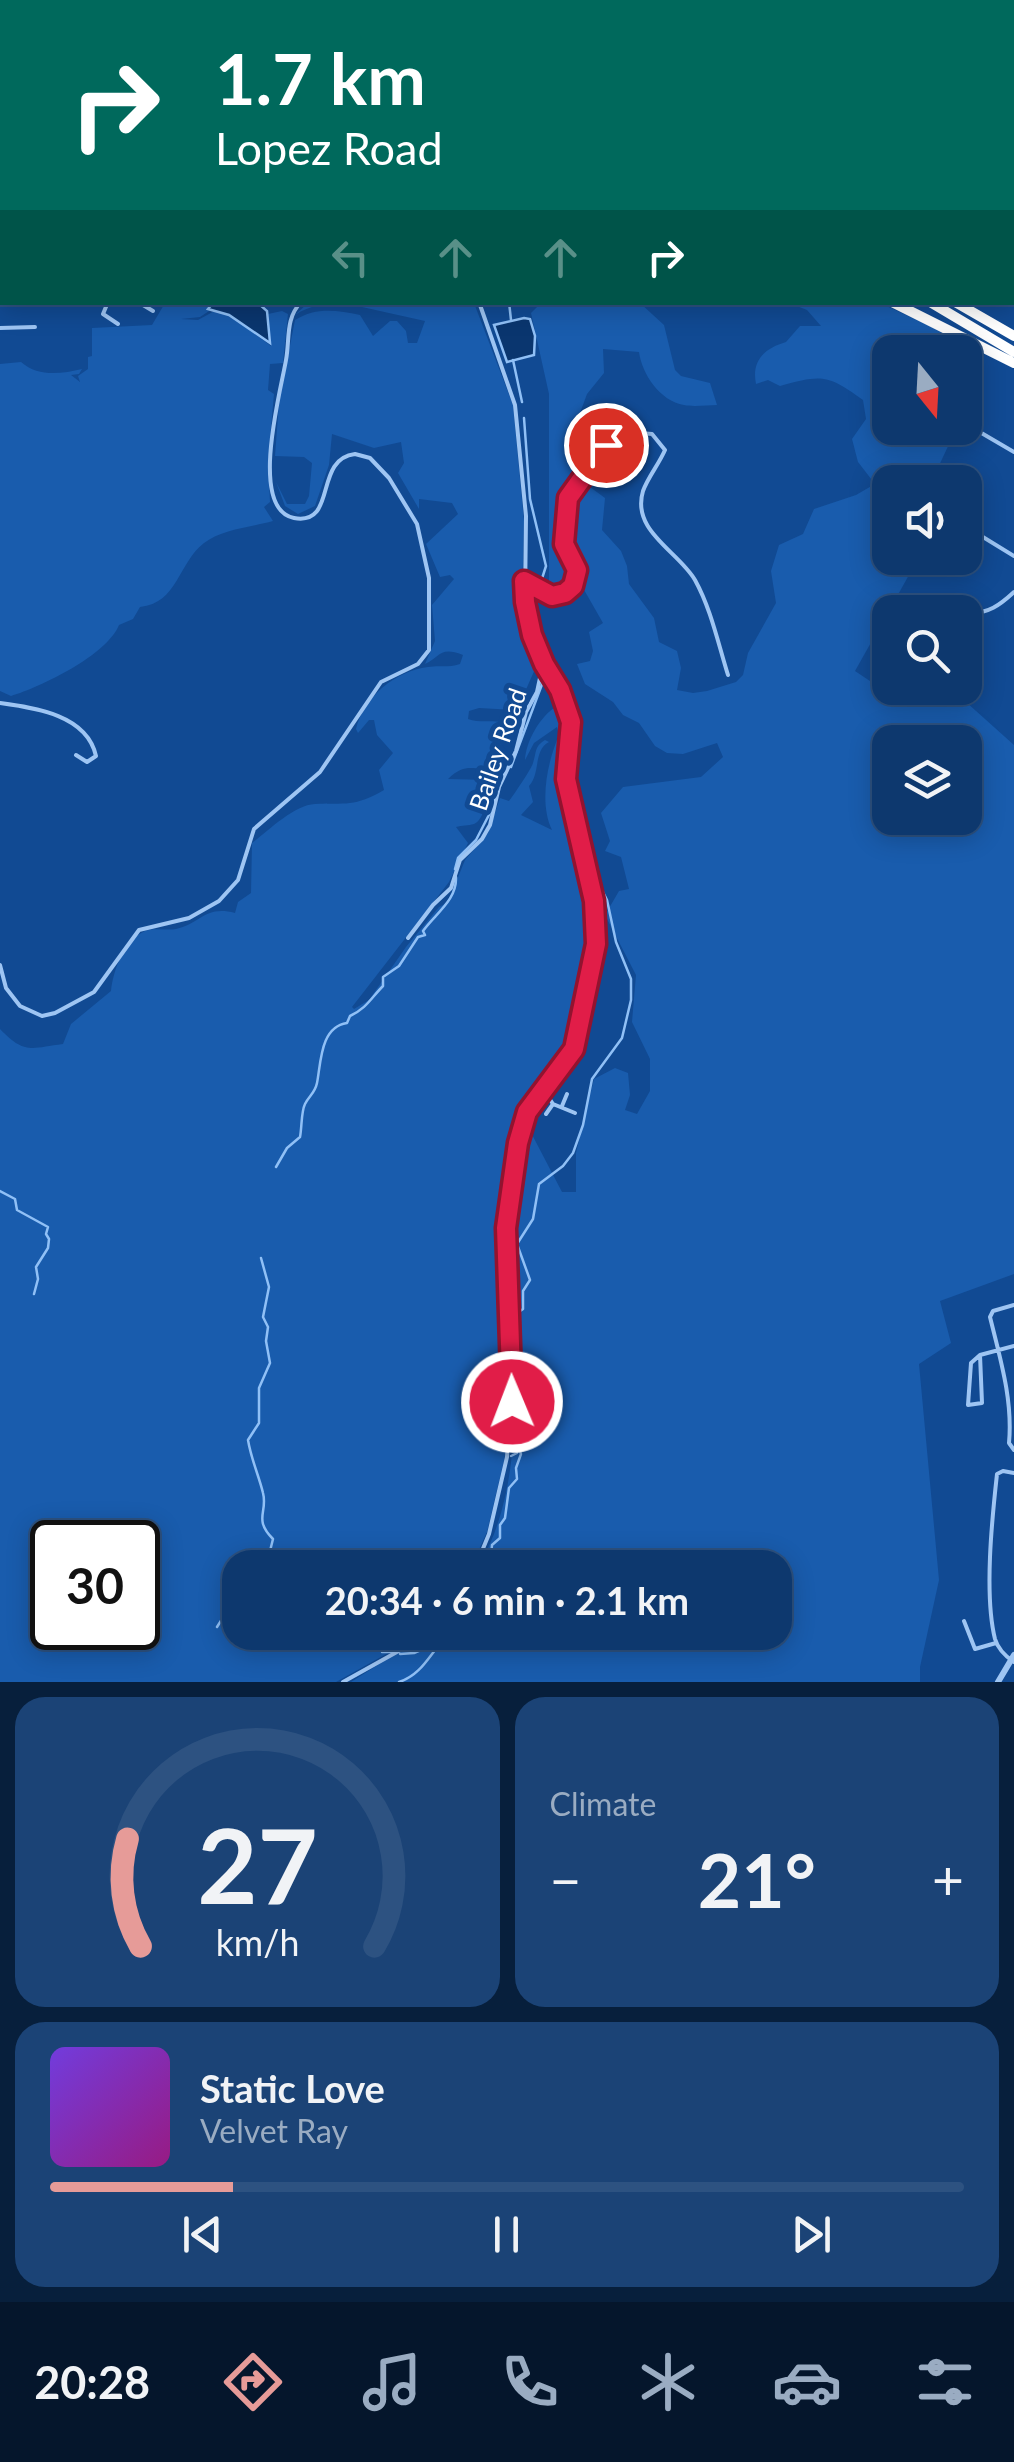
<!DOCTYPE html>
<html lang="en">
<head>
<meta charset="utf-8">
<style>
	:root { --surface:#0d386e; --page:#1b4376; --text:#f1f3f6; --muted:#9aacc2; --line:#2d5281; --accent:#e69b98 }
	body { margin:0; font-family:Lato,sans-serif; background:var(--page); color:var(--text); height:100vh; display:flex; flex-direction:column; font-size:38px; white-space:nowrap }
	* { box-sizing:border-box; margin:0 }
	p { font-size:32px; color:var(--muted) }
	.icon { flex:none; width:55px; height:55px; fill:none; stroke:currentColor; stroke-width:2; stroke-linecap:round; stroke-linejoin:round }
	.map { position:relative; height:1682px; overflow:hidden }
	.panel { display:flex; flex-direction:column; gap:15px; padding:15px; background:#071f3c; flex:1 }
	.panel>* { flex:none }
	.banner { position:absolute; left:0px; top:0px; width:1015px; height:305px; box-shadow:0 5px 25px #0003,0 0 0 2px var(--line); background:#00695c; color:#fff; overflow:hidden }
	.needle { width:65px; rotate:162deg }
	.tools { position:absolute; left:872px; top:335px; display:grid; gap:20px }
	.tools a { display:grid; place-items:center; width:110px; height:110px; border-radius:20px; background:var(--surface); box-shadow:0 5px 25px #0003,0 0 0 2px var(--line); font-size:50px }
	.speed { position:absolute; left:30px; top:1520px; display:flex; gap:20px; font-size:50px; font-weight:700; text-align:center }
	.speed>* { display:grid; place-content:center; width:130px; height:130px; border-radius:50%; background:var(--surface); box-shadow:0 5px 25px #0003,0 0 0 2px var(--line); line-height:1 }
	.speed .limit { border:5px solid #111; border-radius:15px; background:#fff; color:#111 }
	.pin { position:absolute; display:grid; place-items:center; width:85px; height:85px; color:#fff; margin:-42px; border:5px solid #fff; border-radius:50%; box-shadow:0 2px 10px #0007 }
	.me { position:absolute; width:110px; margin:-55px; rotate:359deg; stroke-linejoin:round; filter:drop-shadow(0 0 8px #0008) }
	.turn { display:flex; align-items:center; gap:35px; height:210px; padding:0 50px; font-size:45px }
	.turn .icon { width:130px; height:130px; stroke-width:2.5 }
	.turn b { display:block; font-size:70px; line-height:85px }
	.lanes { display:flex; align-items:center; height:95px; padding:0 50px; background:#0003; justify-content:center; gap:50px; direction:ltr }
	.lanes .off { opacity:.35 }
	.big { font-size:75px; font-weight:700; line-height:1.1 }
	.panel .card { flex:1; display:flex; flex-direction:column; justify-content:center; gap:15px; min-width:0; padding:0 35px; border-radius:30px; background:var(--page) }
	.panel .dial { align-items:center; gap:0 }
	.dial svg { height:260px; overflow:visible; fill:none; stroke:var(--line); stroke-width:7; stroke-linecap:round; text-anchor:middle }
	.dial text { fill:var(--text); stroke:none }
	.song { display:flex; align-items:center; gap:30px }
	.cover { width:120px; height:120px; border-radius:15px; background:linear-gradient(135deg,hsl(260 70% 55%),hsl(310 70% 35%)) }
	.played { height:10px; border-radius:5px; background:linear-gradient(90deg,var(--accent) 20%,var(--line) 20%) }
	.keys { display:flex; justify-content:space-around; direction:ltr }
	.heat { display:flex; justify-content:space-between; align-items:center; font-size:55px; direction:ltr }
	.panel .tiles { flex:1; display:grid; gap:15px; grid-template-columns:1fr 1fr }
	.card:last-child { grid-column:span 2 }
	.trip { position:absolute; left:222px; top:1550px; width:570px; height:100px; border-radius:30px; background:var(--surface); box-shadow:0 5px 25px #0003,0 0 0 2px var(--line); font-weight:700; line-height:100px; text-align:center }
	.menu { display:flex; height:160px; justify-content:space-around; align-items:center; background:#05162c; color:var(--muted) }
	.menu .icon { width:70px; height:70px }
	.menu .active { color:var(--accent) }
	.menu b { font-size:45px; color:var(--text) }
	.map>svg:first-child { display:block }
	.green { fill:#195cad; fill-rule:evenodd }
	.water { fill:#0a366f; stroke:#90c0f6; stroke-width:2.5 }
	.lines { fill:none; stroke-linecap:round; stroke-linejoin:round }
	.stream { stroke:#90c0f6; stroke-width:2.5 }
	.minor { stroke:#9ec5f3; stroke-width:4 }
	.tertiary { stroke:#9ec5f3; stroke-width:6 }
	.primary { stroke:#eaf2ff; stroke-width:9 }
	.motorway { stroke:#fff; stroke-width:10 }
	.route-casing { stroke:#92132f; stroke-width:25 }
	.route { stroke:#e11d48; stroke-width:18 }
	.labels { text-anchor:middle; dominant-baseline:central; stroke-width:10; stroke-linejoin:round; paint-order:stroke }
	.street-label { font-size:25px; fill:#fff; stroke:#114a93 }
</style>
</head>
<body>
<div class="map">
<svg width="1014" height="1682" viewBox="0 0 1014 1682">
	<rect width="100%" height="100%" fill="#114a93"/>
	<!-- green -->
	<path class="green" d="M165 303H221L200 317 181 319 198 320 220 308 221 313H227L271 346 268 314 282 311 288 314 283 363 270 364 268 390 274 394 268 461 270 502 264 507 273 521C252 527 222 529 204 543 178 563 178 603 140 607L133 619 119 625C107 655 41 687 11 696L0 691V364L21 362C38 377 61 374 82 369L79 374 71 375 80 382 78 376 88 369V357L92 356V328L152 325Z
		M308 303H474L513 405 524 521 522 602 539 660 517 710 479 708 469 711 468 719C481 724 496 718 507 725L495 767C474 773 468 760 448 779L487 780C488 791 486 819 474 824 468 826 462 825 456 827L468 843 449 882 352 1007 354 1009 369 1000 406 947 439 907 448 902 465 860 488 833 500 798 509 801C513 796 532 768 533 763 537 751 534 747 545 740L549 742C533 750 541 773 529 786L533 802 521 815 552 830C539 803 547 763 559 735L557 727 534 743 525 760C526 741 540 716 557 706L569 721 564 777 591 906 593 936 571 1047 549 1079 541 1075 543 1086C500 1134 503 1212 506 1273L502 1277 511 1379 506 1452 487 1532 471 1567 240 1568V1632L418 1633 397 1648 336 1682H0V1029C25 1055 31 1048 63 1044L71 1024 111 991C113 971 124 940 145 931 154 927 167 931 176 929 200 924 205 905 235 913L238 902 251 893 252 843C268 831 294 805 315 804 345 803 355 807 384 790L379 770 393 753 377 735 374 720H369L358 733 356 729C364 697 395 671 428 667 439 665 448 668 460 664L463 655C439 646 441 657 425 664L435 641 432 605 454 579 450 575 440 577 426 544 458 514 452 503 419 499V509L398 473 404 463 401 442 374 448 332 434 329 465 315 506 298 514 285 506 276 482 287 504H305L309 496 312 463 304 457 275 456 279 402 295 320C316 307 336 310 360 315L373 336 390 321H397L406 331 408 343H417L425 321 362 307 372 304C345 303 318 300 295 315ZM52 1542H138V1628H52Z
		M541 303H640L664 325 675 370 681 376 710 383 717 405C707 405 694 407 684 405 660 401 642 374 639 352L603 349 604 373 587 394 580 413 588 425 607 434 606 455 590 487 605 498 602 530 621 551 627 566 629 584 654 618 659 642 677 651 681 668 677 690 693 693 707 691 736 682 743 675 748 653 776 603 771 571 779 545 803 534 814 509 856 495 875 484 858 462 852 439 866 419 863 400C828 375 823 374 780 386L768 380 756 384C751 359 766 348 786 342L800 326H821L807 310 789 303H880L932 327 965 347 928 345 929 352H890V428H938L951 440 935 474V482H890V558H906L909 575 855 671 891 695 897 688H954L956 693 1014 745V1274L940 1301 951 1343 919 1364 939 1580 920 1667V1682H351L428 1633 775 1632V1568L478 1567C530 1480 512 1360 511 1263 510 1216 516 1170 527 1125L562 1192H576V1153L594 1079 615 1068 628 1073 630 1095 625 1110 637 1114 650 1091V1059L632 1022 636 975 605 915 619 891 629 889 621 857 605 851 610 841 601 813 623 787 701 777 723 757 717 743 683 754 667 753 655 746 639 723 623 715 613 702 585 684 577 664 590 661 593 651 589 632 603 623 583 588 549 582V394L531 313ZM890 742H965V818H890Z"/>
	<!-- water -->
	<path class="water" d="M213 303H258L267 311 270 343 229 315 208 309Z
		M524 318 530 319 535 336 534 355 507 362 494 325Z"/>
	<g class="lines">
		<!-- stream -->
		<path class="stream" d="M509 302 511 320
			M513 360 522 402
			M524 418 530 499 546 566 539 588
			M535 592 532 595C533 628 545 658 563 685
			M566 688 577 732
			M511 767 544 679
			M494 801 498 785
			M455 869 458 858 476 840 492 809
			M276 1167 287 1148 300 1137C302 1127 301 1112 305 1104 309 1096 315 1093 317 1083 321 1063 320 1027 347 1023L350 1016C367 1008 371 998 383 986V977L399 966 418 937 425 935 423 931C436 913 457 900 456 877
			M0 1191 15 1199 17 1210 48 1227 46 1234 49 1239 48 1248 36 1267 38 1279 34 1294
			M261 1258 269 1287 263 1317 268 1327 266 1341 270 1363 259 1388V1423L248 1440C251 1459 259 1476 263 1493 268 1512 253 1519 273 1539L269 1555 272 1560 267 1568
			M511 1456 517 1453V1447
			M490 1568 492 1545 500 1538V1525L505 1518 509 1488 517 1479 516 1468 521 1454C510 1427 526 1401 517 1372L524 1363C515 1351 511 1331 513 1316L523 1309V1291L530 1280 517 1244 533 1219 539 1184 563 1166 573 1153 583 1125 592 1079 622 1038 631 1000V979L616 942 607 900 593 872 584 812 572 782 571 757 577 737
			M217 1627 229 1608 240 1609
			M382 1652H392
			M400 1654 414 1653 437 1643
			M399 1682C425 1674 432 1647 452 1632"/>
		<!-- minor -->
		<path class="minor" d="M15 0 19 2
			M168 0 172 2
			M273 0 275 2
			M651 0 656 2
			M34 2 36 0
			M85 2 87 0
			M135 2 137 0
			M597 2 599 0
			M661 2 662 0
			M795 2 797 0
			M1004 2 1006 0
			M0 38 2 40
			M0 61 2 57
			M1012 89 1014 83
			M1012 123 1014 124
			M0 146 2 141
			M1012 203H1014
			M0 229 2 225
			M108 302 103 314 118 324
			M138 302 153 311
			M0 305 5 302
			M0 328 35 327
			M978 431 1014 452
			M965 526 1014 556
			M525 581C541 594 557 601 573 586 582 566 565 560 564 542 562 506 571 490 593 463 612 440 619 430 652 434L665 450C659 464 648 477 643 491 631 531 678 551 695 580 711 609 718 643 728 675
			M968 613C988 614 1000 605 1014 592
			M0 703C36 708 87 715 96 756L87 762 76 755
			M408 938 433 905 451 888 460 860 482 839 490 825 499 787 516 751 526 712 537 692 543 664
			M0 965 6 988 20 1006 42 1016 55 1013 94 992 139 930 189 918 219 901 238 880 254 829 320 772 381 682 418 664 429 650V578L417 524 389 478 370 458 355 454C313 459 338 526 294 518 248 509 281 390 286 360 290 339 285 319 301 302
			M543 1089 553 1104 546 1114
			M553 1104 575 1113
			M562 1106 567 1094
			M1014 1305 993 1311 990 1317C1000 1358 1013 1400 1009 1443L1014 1450
			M980 1355 982 1403 968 1405 971 1363 980 1355 1014 1346
			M1014 1473 1003 1471 997 1474C992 1519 984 1595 995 1639 998 1649 1005 1656 1014 1662
			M475 1568 489 1534 507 1457 513 1368 506 1228 517 1143 527 1112 574 1049 596 944V923L594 901 566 779 571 733 569 713 560 690 541 658 525 602 526 516 515 405 479 302
			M964 1621 975 1649 996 1643
			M343 1682 404 1648 423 1632"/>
		<!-- tertiary -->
		<path class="tertiary" d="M959 0 964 2
			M341 2 342 0
			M851 2 853 0
			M857 2 859 0
			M1012 32 1014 33
			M0 134 2 136
			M1012 165 1014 163
			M998 1682 1014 1655"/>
		<!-- primary -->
		<path class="primary" d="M565 0 570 2
			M1012 267 1014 268"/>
		<!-- motorway -->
		<path class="motorway" d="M408 0 412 2
			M421 0 426 2
			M445 0 449 2
			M457 0 461 2
			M889 2 891 0
			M907 2 909 0
			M920 2 921 0
			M892 302 1014 363
			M930 302 1014 352
			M955 302 1014 336"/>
	</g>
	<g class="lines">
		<defs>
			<path id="route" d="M512 1402 506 1228 518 1143 527 1112 574 1049 596 944 594 901 566 779 571 722 560 690 544 664 532 635 525 602 524 581 552 596 565 593 573 586 577 570 564 544 568 498 606 445"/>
		</defs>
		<!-- route casing -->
		<use href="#route" class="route-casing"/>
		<!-- route -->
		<use href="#route" class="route"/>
	</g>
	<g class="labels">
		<!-- street labels -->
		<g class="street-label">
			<text transform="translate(497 749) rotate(-71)">Bailey Road</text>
		</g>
	</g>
</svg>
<div class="tools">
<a><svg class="needle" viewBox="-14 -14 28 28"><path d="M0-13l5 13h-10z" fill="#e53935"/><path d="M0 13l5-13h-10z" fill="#9aacc2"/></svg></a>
<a><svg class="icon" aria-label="sound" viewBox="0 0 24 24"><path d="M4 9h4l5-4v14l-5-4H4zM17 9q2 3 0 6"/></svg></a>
<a><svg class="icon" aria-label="search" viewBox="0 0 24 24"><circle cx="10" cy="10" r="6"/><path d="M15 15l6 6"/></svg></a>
<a><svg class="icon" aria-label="layers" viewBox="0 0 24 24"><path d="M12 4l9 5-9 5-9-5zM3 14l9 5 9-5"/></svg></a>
</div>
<div class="speed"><div class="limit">30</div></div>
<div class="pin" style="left:606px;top:445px;background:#d93025"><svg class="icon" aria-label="arrive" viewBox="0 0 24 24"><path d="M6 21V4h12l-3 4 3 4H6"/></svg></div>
<svg class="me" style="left:512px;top:1402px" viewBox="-20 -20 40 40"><circle r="17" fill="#e11d48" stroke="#fff" stroke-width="3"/><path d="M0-11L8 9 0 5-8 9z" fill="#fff"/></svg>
<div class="trip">20:34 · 6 min · 2.1 km</div>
<div class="banner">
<div class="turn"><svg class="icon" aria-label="right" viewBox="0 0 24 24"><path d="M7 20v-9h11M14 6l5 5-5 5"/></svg><div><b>1.7 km</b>Lopez Road</div></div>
<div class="lanes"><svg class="icon off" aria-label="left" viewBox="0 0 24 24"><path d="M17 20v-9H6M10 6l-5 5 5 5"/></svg><svg class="icon off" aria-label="ahead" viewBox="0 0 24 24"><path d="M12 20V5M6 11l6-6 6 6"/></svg><svg class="icon off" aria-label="ahead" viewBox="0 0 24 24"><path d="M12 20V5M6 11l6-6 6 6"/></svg><svg class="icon" aria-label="right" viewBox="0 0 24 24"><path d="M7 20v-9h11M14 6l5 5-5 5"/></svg></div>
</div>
</div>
<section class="panel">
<div class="tiles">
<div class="card dial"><svg viewBox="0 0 100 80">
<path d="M14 69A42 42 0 1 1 86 69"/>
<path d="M14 69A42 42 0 0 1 10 36" stroke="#e69b98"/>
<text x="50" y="56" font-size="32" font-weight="700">27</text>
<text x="50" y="72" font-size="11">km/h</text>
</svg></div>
<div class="card"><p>Climate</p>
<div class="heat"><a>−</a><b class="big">21°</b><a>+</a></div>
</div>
<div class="card">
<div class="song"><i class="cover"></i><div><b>Static Love</b><p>Velvet Ray</p></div></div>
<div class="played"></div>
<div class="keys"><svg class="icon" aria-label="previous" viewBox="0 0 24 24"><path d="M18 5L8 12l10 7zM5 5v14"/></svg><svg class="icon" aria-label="pause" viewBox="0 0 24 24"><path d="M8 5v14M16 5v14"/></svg><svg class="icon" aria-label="next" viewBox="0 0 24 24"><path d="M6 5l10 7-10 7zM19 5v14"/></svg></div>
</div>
</div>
</section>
<nav class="menu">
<b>20:28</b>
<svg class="icon active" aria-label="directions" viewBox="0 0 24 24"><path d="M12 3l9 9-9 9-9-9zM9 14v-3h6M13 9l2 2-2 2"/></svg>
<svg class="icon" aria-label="music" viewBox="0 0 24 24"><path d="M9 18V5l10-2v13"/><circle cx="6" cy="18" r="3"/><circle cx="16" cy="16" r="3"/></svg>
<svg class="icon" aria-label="phone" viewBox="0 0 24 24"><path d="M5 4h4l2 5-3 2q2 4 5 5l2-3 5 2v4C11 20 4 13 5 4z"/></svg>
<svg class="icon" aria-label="climate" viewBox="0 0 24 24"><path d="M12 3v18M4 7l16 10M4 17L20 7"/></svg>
<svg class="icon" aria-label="car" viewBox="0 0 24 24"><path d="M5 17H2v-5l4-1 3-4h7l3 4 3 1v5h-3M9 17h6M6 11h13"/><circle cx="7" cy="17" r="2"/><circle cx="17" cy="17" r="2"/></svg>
<svg class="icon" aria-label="filters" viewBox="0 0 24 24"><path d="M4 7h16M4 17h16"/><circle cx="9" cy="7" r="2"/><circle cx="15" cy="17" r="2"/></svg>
</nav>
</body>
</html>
